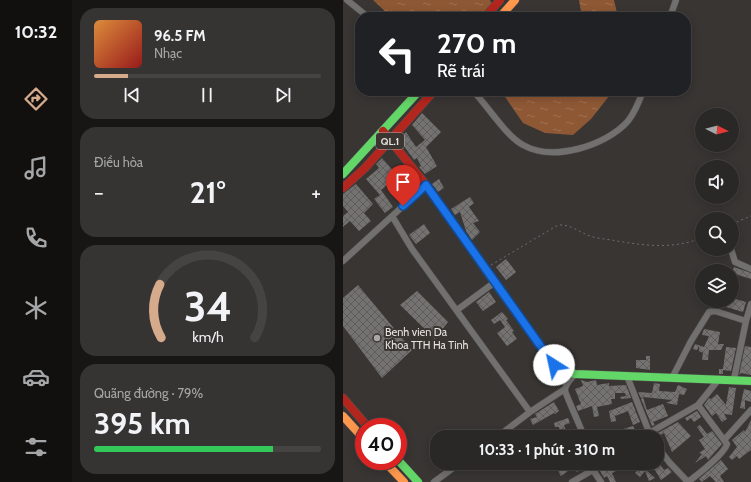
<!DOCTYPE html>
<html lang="vi">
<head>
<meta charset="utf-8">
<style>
	:root { --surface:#2a2826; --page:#363432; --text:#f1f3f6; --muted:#a5a6a7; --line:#464443; --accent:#d6ab8b }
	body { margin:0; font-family:Cabin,sans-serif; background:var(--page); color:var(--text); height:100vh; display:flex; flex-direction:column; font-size:15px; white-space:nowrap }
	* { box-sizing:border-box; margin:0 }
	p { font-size:13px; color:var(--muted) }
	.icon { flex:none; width:22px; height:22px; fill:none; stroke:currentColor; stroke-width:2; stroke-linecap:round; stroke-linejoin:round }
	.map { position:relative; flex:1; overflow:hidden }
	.sheet { display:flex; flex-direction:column; gap:8px; padding:8px; background:#171615; width:271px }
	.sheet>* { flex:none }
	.hud { position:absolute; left:12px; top:12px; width:336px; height:84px; border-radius:16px; box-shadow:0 2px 10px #0003,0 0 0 1px var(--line); background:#202124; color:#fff; overflow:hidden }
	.needle { width:26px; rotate:96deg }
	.tools { position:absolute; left:352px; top:108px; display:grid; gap:8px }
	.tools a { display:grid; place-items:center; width:44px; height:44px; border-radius:50%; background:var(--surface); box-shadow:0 2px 10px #0003,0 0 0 1px var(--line); font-size:20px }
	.speed { position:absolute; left:12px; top:418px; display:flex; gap:8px; font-size:20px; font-weight:700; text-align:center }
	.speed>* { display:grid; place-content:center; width:52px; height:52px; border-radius:50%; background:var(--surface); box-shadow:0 2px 10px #0003,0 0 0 1px var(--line); line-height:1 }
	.speed .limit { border:6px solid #d22; background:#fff; color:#111 }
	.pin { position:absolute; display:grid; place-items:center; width:34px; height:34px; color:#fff; margin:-41px -17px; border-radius:50% 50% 50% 0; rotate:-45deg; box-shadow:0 0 4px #0007 }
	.pin .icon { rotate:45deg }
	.me { position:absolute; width:44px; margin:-22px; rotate:325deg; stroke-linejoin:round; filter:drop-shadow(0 0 3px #0008) }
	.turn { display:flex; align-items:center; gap:14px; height:84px; padding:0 16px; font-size:18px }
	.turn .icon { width:52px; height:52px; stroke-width:2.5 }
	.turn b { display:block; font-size:28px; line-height:34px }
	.big { font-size:30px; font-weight:700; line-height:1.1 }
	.sheet .card { flex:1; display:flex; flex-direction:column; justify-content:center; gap:6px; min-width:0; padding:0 14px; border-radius:16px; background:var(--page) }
	.sheet .dial { align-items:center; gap:0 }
	.dial svg { height:104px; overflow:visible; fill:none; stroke:var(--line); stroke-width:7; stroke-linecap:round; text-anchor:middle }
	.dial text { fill:var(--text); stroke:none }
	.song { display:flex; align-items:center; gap:12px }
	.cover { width:48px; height:48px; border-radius:6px; background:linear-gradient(135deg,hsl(30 70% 55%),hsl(0 70% 35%)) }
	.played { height:4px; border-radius:2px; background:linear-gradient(90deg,var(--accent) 15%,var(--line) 15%) }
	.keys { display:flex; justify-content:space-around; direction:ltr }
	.heat { display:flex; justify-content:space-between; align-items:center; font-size:22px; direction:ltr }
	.charge { height:6px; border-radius:3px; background:linear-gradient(90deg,#34c759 79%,var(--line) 0) }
	.trip { position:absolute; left:87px; top:430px; width:234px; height:40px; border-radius:16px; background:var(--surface); box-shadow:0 2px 10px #0003,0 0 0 1px var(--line); font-weight:700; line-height:40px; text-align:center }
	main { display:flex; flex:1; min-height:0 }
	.tabs { display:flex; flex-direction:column; width:72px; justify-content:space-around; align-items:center; background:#11100f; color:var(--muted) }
	.tabs .icon { width:28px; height:28px }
	.tabs .selected { color:var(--accent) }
	.tabs b { font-size:18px; color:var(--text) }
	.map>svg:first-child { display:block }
	.water { fill:url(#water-ripples) }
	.building { fill:url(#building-cross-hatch) }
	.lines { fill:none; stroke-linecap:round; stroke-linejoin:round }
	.street-casing { stroke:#535150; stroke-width:7 }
	.fast-casing { stroke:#535150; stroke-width:9 }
	.slow-casing { stroke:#535150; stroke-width:9 }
	.jam-casing { stroke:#535150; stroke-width:9 }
	.path { stroke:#6f6e6e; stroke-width:1; stroke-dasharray:2 3; stroke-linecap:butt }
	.street { stroke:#71706f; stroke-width:6 }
	.fast { stroke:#63d668; stroke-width:8 }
	.slow { stroke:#ff974d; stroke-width:8 }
	.jam { stroke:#b3261e; stroke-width:8 }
	.route-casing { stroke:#114b97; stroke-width:10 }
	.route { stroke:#1a73e8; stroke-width:7 }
	.poi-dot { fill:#aaa6a4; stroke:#3a3531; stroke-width:1.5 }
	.labels { text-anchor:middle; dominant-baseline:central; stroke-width:4; stroke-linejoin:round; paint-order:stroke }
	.shield { fill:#3a3531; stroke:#b3afac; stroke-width:1 }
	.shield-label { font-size:10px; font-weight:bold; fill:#e7e3e1 }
	.poi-label { font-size:11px; fill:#e7e3e1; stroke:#3a3531; text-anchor:start }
</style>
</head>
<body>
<main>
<nav class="tabs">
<b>10:32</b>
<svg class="icon selected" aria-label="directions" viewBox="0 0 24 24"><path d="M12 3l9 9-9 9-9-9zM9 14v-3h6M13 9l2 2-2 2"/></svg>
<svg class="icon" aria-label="music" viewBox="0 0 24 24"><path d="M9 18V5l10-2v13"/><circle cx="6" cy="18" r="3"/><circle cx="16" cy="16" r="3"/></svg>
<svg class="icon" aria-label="phone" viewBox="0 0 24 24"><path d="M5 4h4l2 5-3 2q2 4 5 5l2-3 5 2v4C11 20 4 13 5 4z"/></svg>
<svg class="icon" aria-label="climate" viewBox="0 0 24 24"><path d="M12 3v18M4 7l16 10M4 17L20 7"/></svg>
<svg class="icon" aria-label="car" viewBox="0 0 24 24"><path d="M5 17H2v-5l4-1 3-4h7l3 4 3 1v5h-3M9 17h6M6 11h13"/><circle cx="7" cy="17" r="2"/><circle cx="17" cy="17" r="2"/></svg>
<svg class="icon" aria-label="filters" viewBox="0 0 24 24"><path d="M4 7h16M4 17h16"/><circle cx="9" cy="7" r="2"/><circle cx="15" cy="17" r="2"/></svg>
</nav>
<section class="sheet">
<div class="card">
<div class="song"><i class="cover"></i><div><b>96.5 FM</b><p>Nhạc</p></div></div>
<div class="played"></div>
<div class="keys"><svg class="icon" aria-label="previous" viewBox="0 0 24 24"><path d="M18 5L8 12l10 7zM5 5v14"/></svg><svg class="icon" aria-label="pause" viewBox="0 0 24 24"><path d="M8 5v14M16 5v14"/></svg><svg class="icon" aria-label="next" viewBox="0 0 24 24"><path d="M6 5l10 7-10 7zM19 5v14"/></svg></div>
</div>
<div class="card"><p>Điều hòa</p>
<div class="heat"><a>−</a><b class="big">21°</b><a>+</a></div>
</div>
<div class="card dial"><svg viewBox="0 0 100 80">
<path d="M14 69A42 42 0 1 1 86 69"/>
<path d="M14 69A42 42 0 0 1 13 28" stroke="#d6ab8b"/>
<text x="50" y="56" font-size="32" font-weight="700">34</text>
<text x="50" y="72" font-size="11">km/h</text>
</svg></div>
<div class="card"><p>Quãng đường · 79%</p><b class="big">395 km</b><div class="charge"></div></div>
</section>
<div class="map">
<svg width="408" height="482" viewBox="0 0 408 482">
	<defs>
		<pattern id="water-ripples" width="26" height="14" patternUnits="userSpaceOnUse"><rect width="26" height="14" fill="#8e5835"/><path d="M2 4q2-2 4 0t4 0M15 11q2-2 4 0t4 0" fill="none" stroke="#9e7052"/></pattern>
		<pattern id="building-cross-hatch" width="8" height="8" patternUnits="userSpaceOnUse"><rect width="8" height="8" fill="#747271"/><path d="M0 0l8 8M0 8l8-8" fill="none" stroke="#5f5d5d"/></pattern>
	</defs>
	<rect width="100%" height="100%" fill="#383533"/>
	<!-- water -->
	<path class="water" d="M30 0H147L156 17H48Z
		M236 0H271L275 17H239Z
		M158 91H270L248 119 230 135 202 133 180 123Z"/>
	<!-- building -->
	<path class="building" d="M79 113 98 132 83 147 94 166 82 174 76 167 78 166 74 158 71 160 56 139 63 132 73 147 82 140 69 125Z
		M39 158 55 176 38 190 50 207 42 213 31 199 37 195 23 179 36 168 33 164Z
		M96 179 101 188 95 192 89 184Z
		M13 184 30 204 21 213 28 221 16 231 7 221 0 227V216L5 212 0 206V194Z
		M127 197 131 203 126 207 136 221 130 223 137 232 129 240 123 231 117 212 112 215 108 209Z
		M81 224 87 233 73 244 66 235Z
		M163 259 173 272 163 280 153 267Z
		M391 267 408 273V279L389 273Z
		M15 285 69 350 39 378 0 326V298Z
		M74 291 105 322 92 339 57 305Z
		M146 292 153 302 140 311 133 302Z
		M389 298 403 302 400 312 383 307 384 301H389Z
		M159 312 165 319 163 320 171 331 169 332 174 339 164 346 154 333 162 327 157 320 151 324 148 320Z
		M361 329 377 332 375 344H381L378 350H366L365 360H359L360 353 356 351V346L354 350 350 349 352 344 361 347 366 336 359 335Z
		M402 346 408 347V375L398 373 396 375Z
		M383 347 393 348 388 371 380 370V374H376V369H380Z
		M303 356H307V370L293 368V360H303Z
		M238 380 244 382 253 380 254 385 266 383V386L283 385 288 398 278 399 277 397 283 396 282 393H272V399H268L269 404 254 407 256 416 251 417 249 406 235 411 233 406 238 404 232 389 240 386Z
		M311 383 317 384 316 391 332 392 335 385 344 389 341 395 336 394 334 405 323 403 329 400 300 397 304 410 320 404 325 416 310 422 312 425 309 426 298 399 300 398H298L295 392 309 393Z
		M386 387 393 388 389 415 381 414 384 419 379 422 373 413 369 416 361 405 366 398 368 399 374 394 383 405Z
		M401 389 408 391V402L402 400V409L397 408Z
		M211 402 216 411 212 414 211 413 190 425 187 419 194 417 192 414Z
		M289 402 297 422 290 425 285 411 272 416 273 421 268 422 266 411Z
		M354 411 358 417 351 422 348 418 344 421 342 418Z
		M225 418 227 423 221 425 225 437H218L216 427H212L211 423Z
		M408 420V450L396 459 394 456 389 460 386 457 394 447 389 440 401 430 402 432Z
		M335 422 348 436 329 452 321 433 314 437 313 434Z
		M357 425 364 434 369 431 379 444 365 460 363 456 352 463 359 454 356 453 362 449 356 440 361 437 354 427Z
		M290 426 293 431 285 435 286 437H279L277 430Z
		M378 460 385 469 377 476 381 482H373L367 476 359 482 356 479Z
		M229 463H240L238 464 240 468 234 472 231 467 218 476 215 471Z
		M266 463H285L278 468V469L269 473 273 482H267L264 476 261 478 257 471 265 467Z
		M316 463 321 470 325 468 329 472 318 480 310 467Z
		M299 466 303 470 312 478 306 481 302 471 297 477 292 473Z"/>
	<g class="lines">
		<defs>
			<path id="street" d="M4 0 25 17
				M327 17 333 0
				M130 91C145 106 162 135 180 145 210 162 263 146 285 121 292 112 296 102 300 91
				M49 216 69 249 187 412
				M388 249 392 262 408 269
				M0 261 83 185
				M114 310 152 282
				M232 374C229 378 222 384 222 390 222 394 238 427 241 437
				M284 376 308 437
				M329 378 348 341 366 312 372 311 403 321
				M391 379 403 321 408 304
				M306 433 355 405 376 379
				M154 437 187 412 222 389
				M382 439 408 410
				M314 446 326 462 345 482
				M247 463 250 470 262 463
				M91 482 117 463
				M229 482 250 470 258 482
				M345 482C354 475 381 455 384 444L355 405"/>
			<path id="fast" d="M0 174 76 91
				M157 290 211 365 232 374 408 381
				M55 460 75 482"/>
			<path id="slow" d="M157 17 172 0
				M0 416 21 439
				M41 461 61 482"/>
			<path id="jam" d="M142 17 157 0
				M40 131 83 185 157 290
				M0 188 22 168 91 91
				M0 398 25 427"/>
		</defs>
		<!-- street casing -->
		<use href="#street" class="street-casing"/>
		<!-- fast casing -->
		<use href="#fast" class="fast-casing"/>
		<!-- slow casing -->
		<use href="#slow" class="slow-casing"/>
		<!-- jam casing -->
		<use href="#jam" class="jam-casing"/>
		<!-- path -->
		<path class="path" d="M389 224 408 216
			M148 265 215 225C227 224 236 232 247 236 255 239 265 239 274 241 304 246 330 249 359 238"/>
		<!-- street -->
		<use href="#street" class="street"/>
		<!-- fast -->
		<use href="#fast" class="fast"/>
		<!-- slow -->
		<use href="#slow" class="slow"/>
		<!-- jam -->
		<use href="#jam" class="jam"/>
	</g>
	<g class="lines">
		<defs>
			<path id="route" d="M60 206 83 185 211 365"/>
		</defs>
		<!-- route casing -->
		<use href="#route" class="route-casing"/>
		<!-- route -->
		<use href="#route" class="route"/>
	</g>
	<!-- markers -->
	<circle class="poi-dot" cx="34" cy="338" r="4"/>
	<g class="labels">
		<!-- shield labels -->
		<rect class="shield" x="33" y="133" width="28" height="16" rx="3"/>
		<g class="shield-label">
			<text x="47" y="141">QL.1</text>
		</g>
		<!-- poi labels -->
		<g class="poi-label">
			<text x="42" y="332">Benh vien Da<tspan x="42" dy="13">Khoa TTH Ha Tinh</tspan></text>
		</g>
	</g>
</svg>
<div class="tools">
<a><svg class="needle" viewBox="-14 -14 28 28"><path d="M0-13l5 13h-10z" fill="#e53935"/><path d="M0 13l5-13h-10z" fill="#a5a6a7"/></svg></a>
<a><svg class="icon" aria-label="sound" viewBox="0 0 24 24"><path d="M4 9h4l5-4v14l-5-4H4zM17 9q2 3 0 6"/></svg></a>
<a><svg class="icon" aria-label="search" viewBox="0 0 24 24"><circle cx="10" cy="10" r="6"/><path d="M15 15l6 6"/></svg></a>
<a><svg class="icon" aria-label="layers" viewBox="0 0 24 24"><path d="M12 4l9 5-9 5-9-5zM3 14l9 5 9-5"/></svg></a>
</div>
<div class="speed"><div class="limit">40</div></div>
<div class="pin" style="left:60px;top:206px;background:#d93025"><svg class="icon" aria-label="arrive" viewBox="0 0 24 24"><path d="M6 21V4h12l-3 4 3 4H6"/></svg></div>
<svg class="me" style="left:211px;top:365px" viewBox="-20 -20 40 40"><circle r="19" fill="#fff"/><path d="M0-13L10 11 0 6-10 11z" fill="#1a73e8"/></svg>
<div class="trip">10:33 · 1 phút · 310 m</div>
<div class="hud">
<div class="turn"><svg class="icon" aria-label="left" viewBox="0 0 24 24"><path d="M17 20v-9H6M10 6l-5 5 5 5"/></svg><div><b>270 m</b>Rẽ trái</div></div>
</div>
</div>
</main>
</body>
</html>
